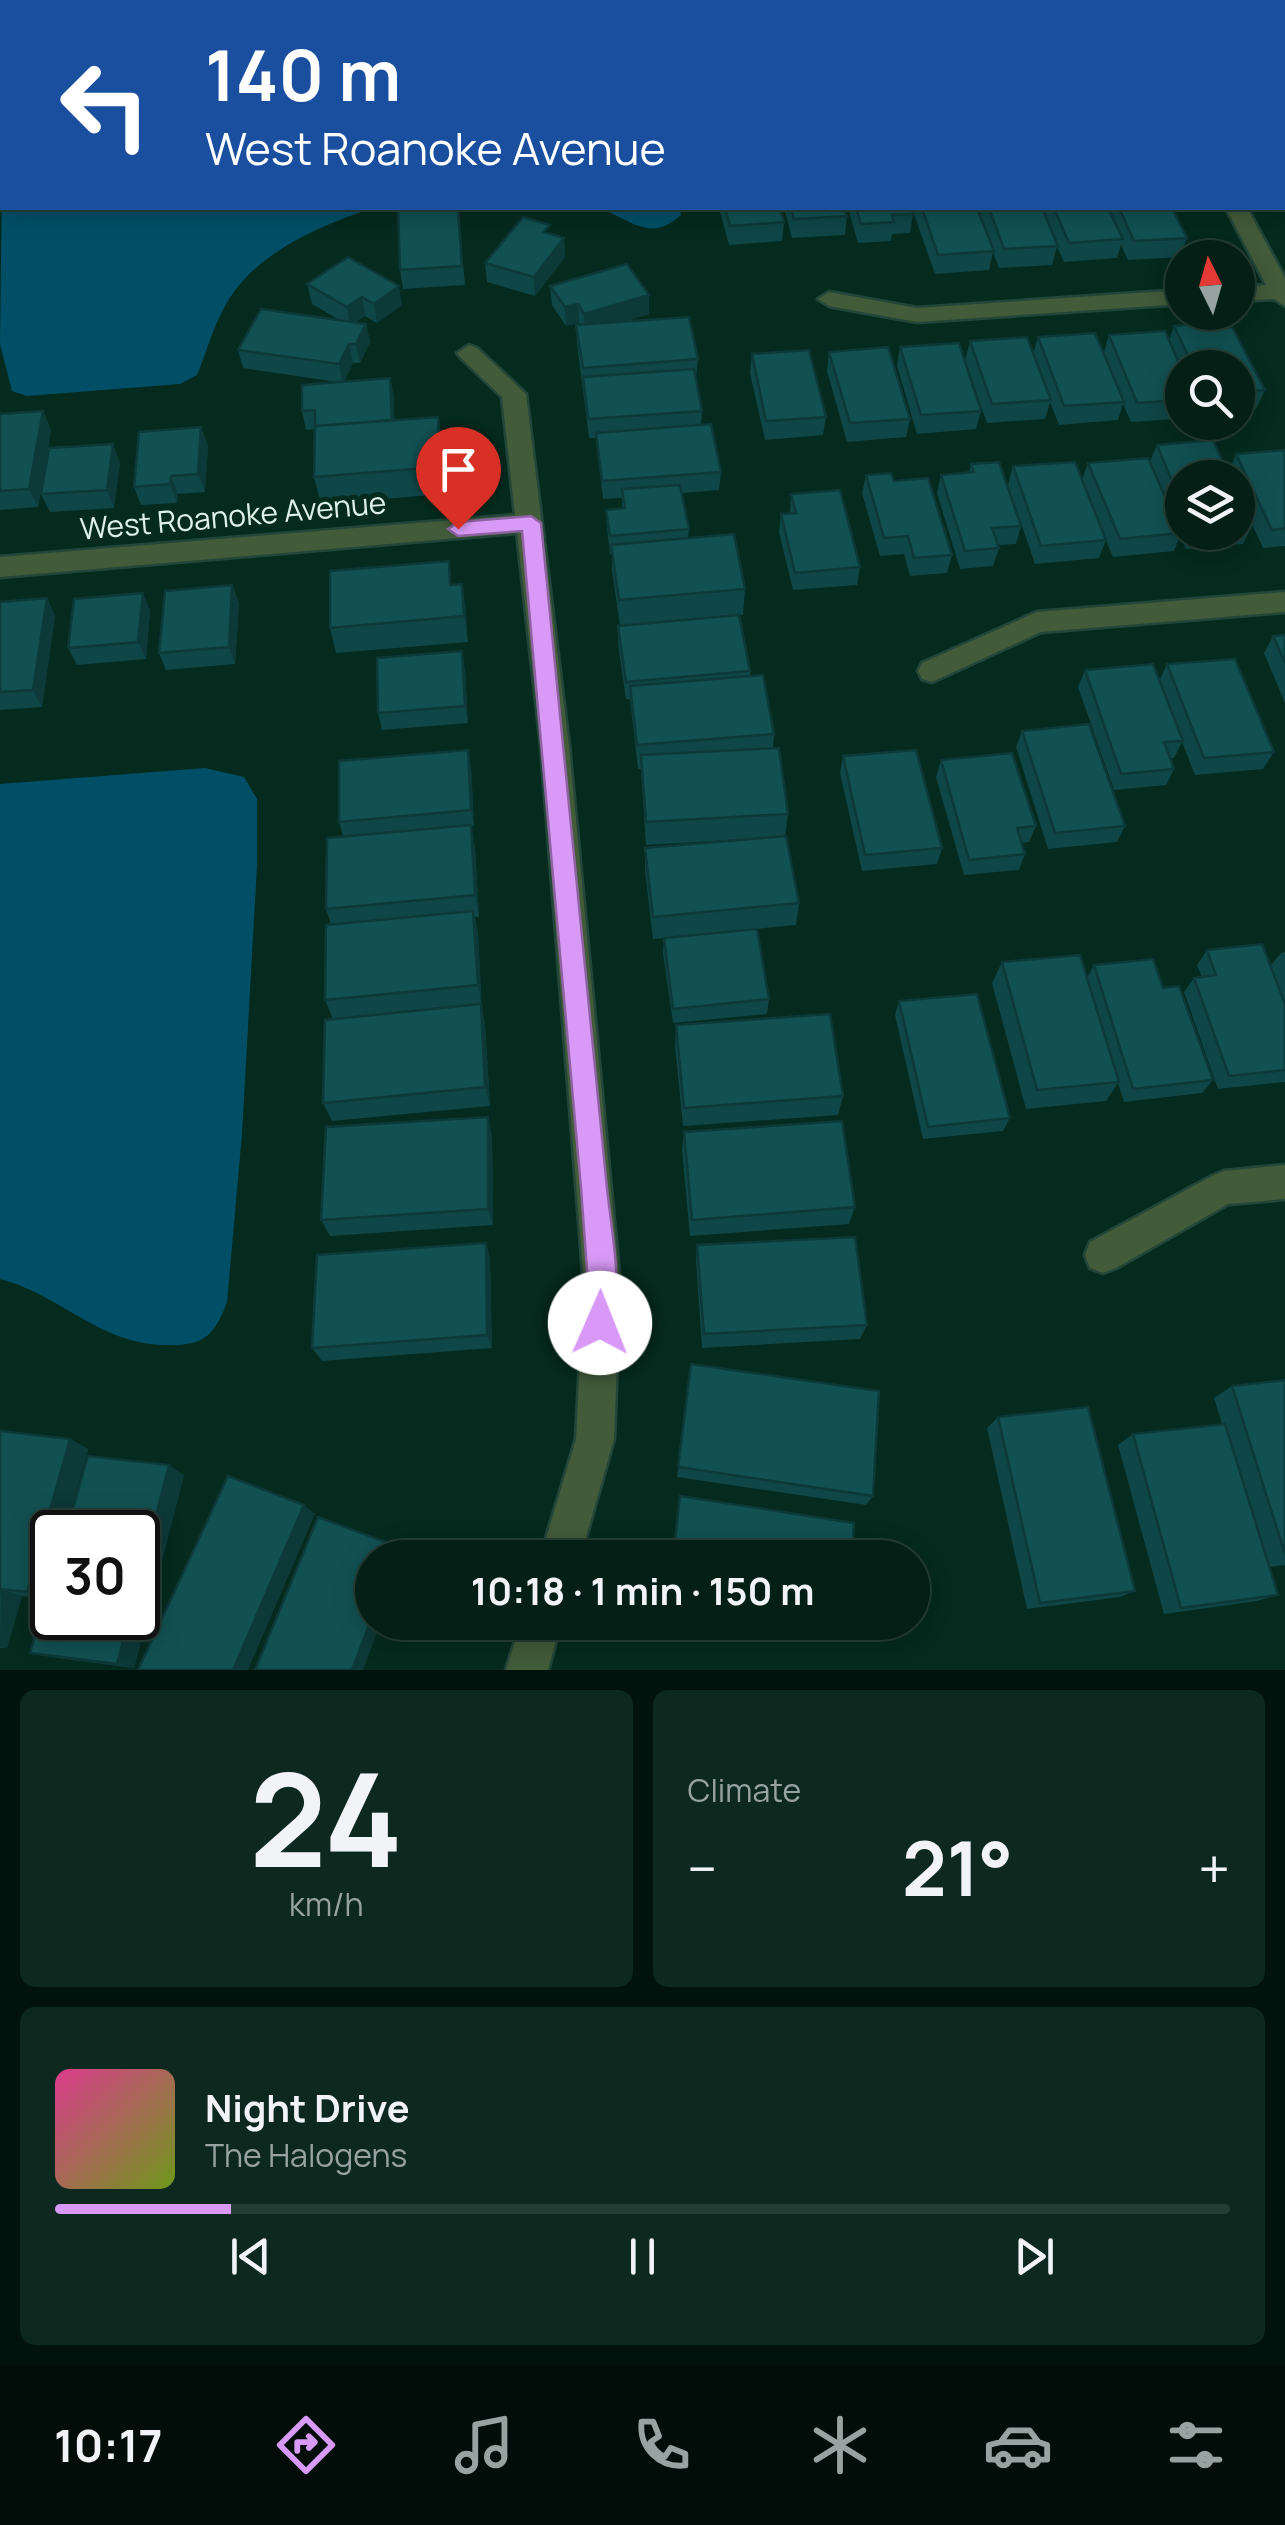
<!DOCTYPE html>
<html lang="en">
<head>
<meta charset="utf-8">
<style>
	:root { --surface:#042016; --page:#0d281f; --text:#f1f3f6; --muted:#97a3a1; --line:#253e35; --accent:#d99af7 }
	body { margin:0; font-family:Manrope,sans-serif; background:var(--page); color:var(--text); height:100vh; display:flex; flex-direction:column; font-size:38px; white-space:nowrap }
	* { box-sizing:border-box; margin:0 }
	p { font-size:32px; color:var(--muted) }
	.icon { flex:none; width:55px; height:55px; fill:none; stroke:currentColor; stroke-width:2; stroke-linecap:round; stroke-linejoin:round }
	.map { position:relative; height:1670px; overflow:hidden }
	.drawer { display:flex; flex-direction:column; gap:20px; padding:20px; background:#02120c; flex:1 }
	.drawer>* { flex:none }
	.top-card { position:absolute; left:0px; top:0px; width:1285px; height:210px; box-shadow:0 5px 25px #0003,0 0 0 2px var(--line); background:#1a4fa0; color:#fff; overflow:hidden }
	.needle { width:65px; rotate:355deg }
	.buttons { position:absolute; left:1165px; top:240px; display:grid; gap:20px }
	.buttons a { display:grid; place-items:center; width:90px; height:90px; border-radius:50%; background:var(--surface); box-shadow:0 5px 25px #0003,0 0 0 2px var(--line); font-size:50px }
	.speed { position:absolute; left:30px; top:1510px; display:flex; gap:20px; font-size:50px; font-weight:700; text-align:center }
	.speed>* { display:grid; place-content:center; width:130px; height:130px; border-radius:50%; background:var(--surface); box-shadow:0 5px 25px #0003,0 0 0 2px var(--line); line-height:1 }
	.speed .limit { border:5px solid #111; border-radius:15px; background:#fff; color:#111 }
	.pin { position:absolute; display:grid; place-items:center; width:85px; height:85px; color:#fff; margin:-102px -42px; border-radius:50% 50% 50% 0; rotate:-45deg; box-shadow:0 0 10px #0007 }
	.pin .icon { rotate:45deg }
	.me { position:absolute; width:110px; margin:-55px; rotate:1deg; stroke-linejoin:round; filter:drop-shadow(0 0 8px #0008) }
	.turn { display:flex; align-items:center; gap:35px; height:210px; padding:0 40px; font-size:45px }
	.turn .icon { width:130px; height:130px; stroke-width:2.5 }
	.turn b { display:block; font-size:70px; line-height:85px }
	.big { font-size:75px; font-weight:700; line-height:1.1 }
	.drawer .card { flex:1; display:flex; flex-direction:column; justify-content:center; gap:15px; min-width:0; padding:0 35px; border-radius:15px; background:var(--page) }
	.drawer .dial { align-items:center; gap:0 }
	.dial b { font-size:130px; line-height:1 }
	.song { display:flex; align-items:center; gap:30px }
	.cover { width:120px; height:120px; border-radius:15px; background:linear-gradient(135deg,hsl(330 70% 55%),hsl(80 70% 35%)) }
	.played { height:10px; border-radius:5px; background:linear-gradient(90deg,var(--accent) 15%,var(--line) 15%) }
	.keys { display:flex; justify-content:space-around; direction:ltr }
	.heat { display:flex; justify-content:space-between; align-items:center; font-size:55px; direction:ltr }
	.drawer .tiles { flex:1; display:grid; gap:20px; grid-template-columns:1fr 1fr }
	.card:last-child { grid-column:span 2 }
	.trip { position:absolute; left:355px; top:1540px; width:575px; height:100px; border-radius:50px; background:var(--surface); box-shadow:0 5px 25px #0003,0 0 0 2px var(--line); font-weight:700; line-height:100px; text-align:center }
	.tabs { display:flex; height:160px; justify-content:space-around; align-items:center; background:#020d09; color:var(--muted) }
	.tabs .icon { width:70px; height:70px }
	.tabs .on { color:var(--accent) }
	.tabs b { font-size:45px; color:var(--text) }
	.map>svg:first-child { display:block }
	.water { fill:#004f67 }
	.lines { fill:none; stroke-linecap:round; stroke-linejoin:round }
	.minor-casing { stroke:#23463a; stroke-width:5 }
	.major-casing { stroke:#23463a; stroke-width:5 }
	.minor { fill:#425b39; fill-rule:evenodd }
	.major { fill:#5f934c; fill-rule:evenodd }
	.wall { fill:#0f4647 }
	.shaded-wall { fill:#0d3939 }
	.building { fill:#125152; stroke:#0d3939; stroke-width:2.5 }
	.route { fill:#d99af7; stroke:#8d64a1; stroke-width:2.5 }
	.labels { text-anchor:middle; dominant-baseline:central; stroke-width:10; stroke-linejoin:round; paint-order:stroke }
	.street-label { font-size:30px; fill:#def1e9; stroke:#052a1e }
</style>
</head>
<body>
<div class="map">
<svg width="1285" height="1670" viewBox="0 0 1285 1670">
	<rect width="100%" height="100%" fill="#052a1e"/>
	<!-- water -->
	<path class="water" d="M2 180V208H372C317 227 251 254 223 310 212 330 206 354 197 375L180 384 27 396 12 391 0 344Z
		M599 208H679L681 215C651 243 631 220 599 208Z
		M205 768 244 777 257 799V865L242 1134 227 1302C213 1339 202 1346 164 1345 100 1344 59 1294 0 1279V784Z"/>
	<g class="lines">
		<defs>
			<path id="minor" d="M1226 208H1247L1285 278V306L1274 299 1238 301V287L1266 285Z
				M1182 290V304L917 322 829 306 818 299 829 292 917 308Z
				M469 345 477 348 526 394 569 746 620 1284 614 1439 580 1558H540L576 1439 584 1284 541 746 517 533 0 577V557L515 515 502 397 461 358 457 353Z
				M1285 592V612L1041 632 932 682 922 679 918 671 922 663 1037 612Z
				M1285 1165V1199L1228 1204 1116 1268 1103 1273 1090 1268 1085 1255 1090 1242 1212 1176 1224 1171Z
				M521 1622H561L548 1670H506Z"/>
			<path id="major" d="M1285 38V50L1282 51V39Z
				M0 121H2V133H0Z"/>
		</defs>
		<!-- minor casing -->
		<use href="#minor" class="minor-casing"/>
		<!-- major casing -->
		<use href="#major" class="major-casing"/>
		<!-- minor -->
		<use href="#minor" class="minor"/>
		<!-- major -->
		<use href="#major" class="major"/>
	</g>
	<!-- wall -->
	<path class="wall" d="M665 0H742V2H665Z
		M746 0H828V2H746Z
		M848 0H901V2H849Z
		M0 8H2V53H0Z
		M458 208 465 285 403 289 400 270Z
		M719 208H780L784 222 782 241 729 245Z
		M784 208H844L847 216 845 235 792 238Z
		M848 208H911L913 214 910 233 892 234 891 241 858 243Z
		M915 208H977L980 215 982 208H1172L1187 238 1180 257 1128 260 1121 245 1117 258 1064 262 1057 247 1052 265 999 268 993 252 989 270 935 274 914 214Z
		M550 234 564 238 565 257 535 296 487 282 485 263Z
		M307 284 402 305 377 323 365 316 356 322 366 324 370 342 360 363H353L344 382 390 378 394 397V420L438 417 442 444 444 494 321 504 314 477 315 429 306 430 302 411 337 382 243 368 238 350 339 320 312 304Z
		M550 286 649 295V314L626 321 698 359 696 378 702 411 701 425 721 472 719 490 682 493 689 529 688 538 745 589 743 615 620 626 612 571V554H610L607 528 606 510 622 509V498L603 499 596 438H589L577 344 576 325H580L579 323 566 326 552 305Z
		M1174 326 1206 329 1265 390 1256 409 1238 410V368H1182V401L1175 419 1131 422 1123 404 1118 420 1059 425 1050 402 1045 419 987 423 965 360 970 341 1033 354 1038 337 1104 352 1109 335 1169 340Z
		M900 347 981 411 976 429 917 434 897 366Z
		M829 352 910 419 906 437 847 442 827 371Z
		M752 354 826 417 823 435 765 440 750 373Z
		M43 411 51 430 38 507 0 510V414Z
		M201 427 208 446 205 492 178 494 177 503 141 505 134 487Z
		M1157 445 1182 478V532H1238V495L1252 526 1243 544 1186 549 1180 536 1174 551 1113 557 1100 526 1106 540 1099 558 1035 564 1008 485 1013 466 1082 480 1088 463 1150 461Z
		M1285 450V546L1263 548 1238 494V478H1230L1228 473 1236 454Z
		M120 462 114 508 50 512 41 494Z
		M971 464 1021 526 1016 544 998 545 999 548 993 566 960 569 937 493 941 475 969 473Z
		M866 475 894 481 952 555 947 573 910 576 904 554 880 556 862 493Z
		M791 494 860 567 857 585 793 590 779 532 781 514 790 513Z
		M462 584 468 642 336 653 330 628Z
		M232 585 239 603 235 664 166 670 159 653Z
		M143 593 150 611 146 659 77 665 68 648Z
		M47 598 55 616 42 707 0 710V602Z
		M618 626 750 671V676L774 734 773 748 788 814 785 836 799 903 796 925 653 939 645 871V848L746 839 646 845 641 769H638L630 699H626L618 644Z
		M1285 635V703L1264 653 1273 636Z
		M1167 664 1274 752 1263 769 1195 775 1182 742 1174 758H1170L1174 769 1166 785 1114 790 1078 687 1085 670 1159 681Z
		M465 669 468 723 382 730 378 713Z
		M1022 731 1125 826 1117 842 1048 849 1016 747Z
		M843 756 942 848 937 864 862 871 840 773Z
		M941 760 1036 826 1029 842 1021 843 1025 854 1019 870 964 875 936 777Z
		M471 766 474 826H471L475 848 479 917H475L478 933 481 1005 485 1025 490 1106 332 1121 323 1103 333 1019 325 1000 331 924 326 909 343 836 339 822Z
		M664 938 769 999 767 1014 673 1023 663 953Z
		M1207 950 1270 966 1281 953 1285 952V1082L1218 1089 1184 992 1194 978 1202 977 1197 965Z
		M1002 962 1087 978 1094 965 1163 988 1213 1080 1202 1093 1124 1102 1118 1083 1106 1101 1026 1109 992 983Z
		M899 1001 1010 1118 1003 1131 923 1139 895 1015Z
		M676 1025 843 1096 838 1115 683 1126 675 1045Z
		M684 1132 855 1207 849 1224 690 1236 682 1150Z
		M492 1135 493 1225 330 1236 321 1220Z
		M486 1243 490 1259 492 1348 322 1361 312 1348Z
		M697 1245 867 1325 860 1339 702 1348 696 1260Z
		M691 1364 873 1496 866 1505 677 1477Z
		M1285 1380V1565L1269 1567 1278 1595 1257 1601 1164 1614 1118 1445 1133 1434 1222 1424 1214 1398 1232 1386Z
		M998 1417 1135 1591 1120 1597 1027 1609 987 1428Z
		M0 1431 70 1439 88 1449 52 1576 184 1475 134 1668 50 1657 30 1653 46 1598 22 1596 7 1648H0Z
		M726 1622H848L847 1636 841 1641Z"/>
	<!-- shaded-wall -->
	<path class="shaded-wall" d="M564 238 565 257 535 296 534 277Z
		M399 286 402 305 377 323 374 304Z
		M649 295V314L585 333 584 314Z
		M362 297 365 316 350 326 347 307Z
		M578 304 579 323 566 326 565 307Z
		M366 324 370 342 360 363 356 344Z
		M349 344 353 363 343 383 339 364Z
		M390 378 394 397 395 439 392 420Z
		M43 411 51 430 38 507 29 489Z
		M438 417 442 444 444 494 440 467Z
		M201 427 208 446 205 492 198 474Z
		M113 444 120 462 114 508 107 490Z
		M171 476 178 494 177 503 170 484Z
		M462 584 466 610 468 642 464 616Z
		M232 585 239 603 235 664 229 647Z
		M143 593 150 611 146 659 138 642Z
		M47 598 55 616 42 707 33 690Z
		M462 651 465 669 468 723 465 706Z
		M468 750 471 766 474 826 471 810Z
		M471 825 475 848 479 917 475 895Z
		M473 911 478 933 482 1005 478 985Z
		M481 1004 485 1025 490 1106 485 1087Z
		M488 1117 492 1135 493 1225 488 1209Z
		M486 1243 490 1259 492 1348 487 1335Z
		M70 1439 88 1449 65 1532H52V1576L46 1599 27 1592Z
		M169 1465 184 1475 134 1668 117 1664 129 1618H138V1585Z
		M304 1505 315 1514 248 1670H233Z
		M399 1547 407 1554 406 1558H395Z
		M1 1589 22 1596 7 1648 0 1647Z
		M372 1617V1622H381L363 1670H352Z"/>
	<!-- building -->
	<path class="building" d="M41 0H74V2H40Z
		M102 0H121V2H81Z
		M131 0H210V2H130Z
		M220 0H302V2H220Z
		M308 0H380V2H308Z
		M397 0H480V2H397Z
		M496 0H565V2H497Z
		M576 0H655V2H626V1L576 2Z
		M0 8H2V33L0 34Z
		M398 208H458L462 266 400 270Z
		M725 208H780L784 222 730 226Z
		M791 208H844L847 216 794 219Z
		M856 208H911L913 214 892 215 894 222 861 224Z
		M922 208H977L994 251 938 255Z
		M989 208H1042L1058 246 1004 249Z
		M1054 208H1108L1123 239 1069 243Z
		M1119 208H1172L1187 238 1134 241Z
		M523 217 550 225 544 232 564 238 534 277 485 263Z
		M348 257 399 286 374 304 362 297 347 307 307 284Z
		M627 264 649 295 584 314 578 304 565 307 550 286Z
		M261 309 366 324 356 344H349L339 364 238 350Z
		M689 317 698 359 583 368 576 325Z
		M1203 323 1206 329 1232 327 1265 390 1238 392V368H1194L1174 326Z
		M1165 331 1182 370V382L1175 383 1182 400 1137 403 1109 335Z
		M1095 333 1124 402 1064 406 1038 337Z
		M1027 337 1051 400 992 404 970 341Z
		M959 343 981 411 921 415 900 347Z
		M888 347 910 419 850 423 829 352Z
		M809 350 826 417 766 421 752 354Z
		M694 369 702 411 588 419 583 377Z
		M390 378 392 420 315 426V410L302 411V385Z
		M43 411 29 489 0 491V414Z
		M438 417 440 467 314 477 315 426Z
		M711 424 721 472 602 481 596 433Z
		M201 427 198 474 171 476 170 484 134 487 139 432Z
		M1213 440 1230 478H1182V505L1157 445Z
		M113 444 107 490 41 494 49 448Z
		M1285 450V528L1272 530 1236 454Z
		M1148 458 1181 533 1120 539 1088 463Z
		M999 462 1021 526 992 528 999 548 965 551 941 475 974 472 971 464Z
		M1075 462 1106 540 1041 546 1013 466Z
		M891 473 894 481 928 478 952 555 914 558 908 536 884 538 866 475Z
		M680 485 689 529 610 536 606 510 625 508 622 489Z
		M840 490 860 567 795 573 781 514 796 513 791 494Z
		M1238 495 1252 526 1238 527Z
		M734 534 745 589 619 600 611 545Z
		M449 561 450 585 462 584 464 616 330 628V571Z
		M232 585 229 647 159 653 165 591Z
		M143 593 138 642 68 648 74 599Z
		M47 598 33 690 0 692V602Z
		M739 615 750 671 626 682 618 626Z
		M1285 635V663L1273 636Z
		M462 651 465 706 378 713 377 658Z
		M1235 659 1274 752 1204 758 1167 664Z
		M1153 664 1183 741 1164 742 1174 769 1121 774 1085 670Z
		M763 675 774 734 637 745 630 686Z
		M1089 724 1125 826 1055 833 1022 731Z
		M779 748 788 814 646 822 641 755Z
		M468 750 471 810 339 822V761Z
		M916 750 942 848 865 855 843 756Z
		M1012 753 1036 826 1017 828 1025 854 969 860 941 760Z
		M471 825 475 895 326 909 327 838Z
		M786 836 799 903 653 917 645 848Z
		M473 911 478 985 325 1000 326 925Z
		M757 929 769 999 673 1009 664 938Z
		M1262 944 1285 1004V1070L1229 1076 1194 978 1216 975 1207 950Z
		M1080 955 1119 1082 1037 1090 1002 962Z
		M1153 959 1163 988 1179 986 1213 1080 1133 1089 1094 965Z
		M977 994 1010 1118 928 1127 899 1001Z
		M481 1004 485 1087 323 1103 325 1020Z
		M830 1014 843 1096 684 1108 676 1025Z
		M488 1117V1209L321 1220 326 1127Z
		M842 1121 855 1207 692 1220 684 1132Z
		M855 1237 867 1325 704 1334 697 1245Z
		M486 1243 487 1335 312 1348 317 1255Z
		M691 1364 879 1391 873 1496 678 1467Z
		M1285 1380V1554L1232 1386Z
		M1088 1407 1135 1591 1040 1603 998 1417Z
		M1225 1424 1278 1595 1181 1608 1133 1434Z
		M0 1431 70 1439 27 1592 1 1589 0 1594Z
		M88 1456 169 1465 138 1585V1532H66Z
		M228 1476 304 1505 233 1670H138Z
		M680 1496 854 1523 852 1558H673Z
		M318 1517 399 1547 395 1558H372V1617L352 1670H255Z
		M52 1577V1618H129L117 1664 30 1653Z
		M763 1622H848L847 1636Z"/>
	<!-- route -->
	<path class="route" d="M531 516 541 523 607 1188C611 1228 625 1296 610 1333L600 1337 590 1333 586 1323 588 1284 581 1188 522 531 458 536 448 529 458 522Z"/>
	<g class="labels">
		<!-- street labels -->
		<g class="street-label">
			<text transform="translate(233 515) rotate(-5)">West Roanoke Avenue</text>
		</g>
	</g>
</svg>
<div class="buttons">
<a><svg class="needle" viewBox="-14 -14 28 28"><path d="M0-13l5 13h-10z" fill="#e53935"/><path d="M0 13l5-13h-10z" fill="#97a3a1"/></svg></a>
<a><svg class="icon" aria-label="search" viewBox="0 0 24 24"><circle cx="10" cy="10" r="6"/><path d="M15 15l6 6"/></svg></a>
<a><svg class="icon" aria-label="layers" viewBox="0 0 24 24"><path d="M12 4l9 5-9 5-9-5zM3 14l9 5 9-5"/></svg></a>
</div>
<div class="speed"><div class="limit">30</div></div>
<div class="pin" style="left:458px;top:529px;background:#d93025"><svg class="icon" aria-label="arrive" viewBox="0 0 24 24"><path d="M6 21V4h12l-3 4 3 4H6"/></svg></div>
<svg class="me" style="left:600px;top:1323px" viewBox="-20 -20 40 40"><circle r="19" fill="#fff"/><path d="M0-13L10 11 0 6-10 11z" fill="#d99af7"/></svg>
<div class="trip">10:18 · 1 min · 150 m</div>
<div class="top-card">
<div class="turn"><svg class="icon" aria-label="left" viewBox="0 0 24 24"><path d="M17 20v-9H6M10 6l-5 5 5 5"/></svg><div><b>140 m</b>West Roanoke Avenue</div></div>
</div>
</div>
<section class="drawer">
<div class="tiles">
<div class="card dial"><b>24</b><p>km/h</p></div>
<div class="card"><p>Climate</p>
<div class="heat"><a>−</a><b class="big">21°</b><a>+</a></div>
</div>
<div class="card">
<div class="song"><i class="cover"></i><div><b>Night Drive</b><p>The Halogens</p></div></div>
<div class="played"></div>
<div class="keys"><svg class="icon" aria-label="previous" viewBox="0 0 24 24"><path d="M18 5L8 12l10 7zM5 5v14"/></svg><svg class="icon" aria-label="pause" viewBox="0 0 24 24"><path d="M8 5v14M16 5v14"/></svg><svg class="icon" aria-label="next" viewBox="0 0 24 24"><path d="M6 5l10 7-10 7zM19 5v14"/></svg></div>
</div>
</div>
</section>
<nav class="tabs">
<b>10:17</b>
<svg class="icon on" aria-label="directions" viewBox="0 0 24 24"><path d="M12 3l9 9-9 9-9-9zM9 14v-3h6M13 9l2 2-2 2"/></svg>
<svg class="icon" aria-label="music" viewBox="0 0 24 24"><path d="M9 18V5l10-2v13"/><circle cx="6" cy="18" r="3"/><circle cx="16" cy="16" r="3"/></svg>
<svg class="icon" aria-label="phone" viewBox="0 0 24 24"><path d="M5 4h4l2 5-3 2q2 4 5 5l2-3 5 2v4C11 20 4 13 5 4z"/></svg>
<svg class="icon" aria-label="climate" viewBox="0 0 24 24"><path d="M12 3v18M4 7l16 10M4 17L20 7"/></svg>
<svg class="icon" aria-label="car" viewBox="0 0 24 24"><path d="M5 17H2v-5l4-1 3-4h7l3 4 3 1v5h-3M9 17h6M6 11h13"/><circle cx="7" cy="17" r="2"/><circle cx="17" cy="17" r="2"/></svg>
<svg class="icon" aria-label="filters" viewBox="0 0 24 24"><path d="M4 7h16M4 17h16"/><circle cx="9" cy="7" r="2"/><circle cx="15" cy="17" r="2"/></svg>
</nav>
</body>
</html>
